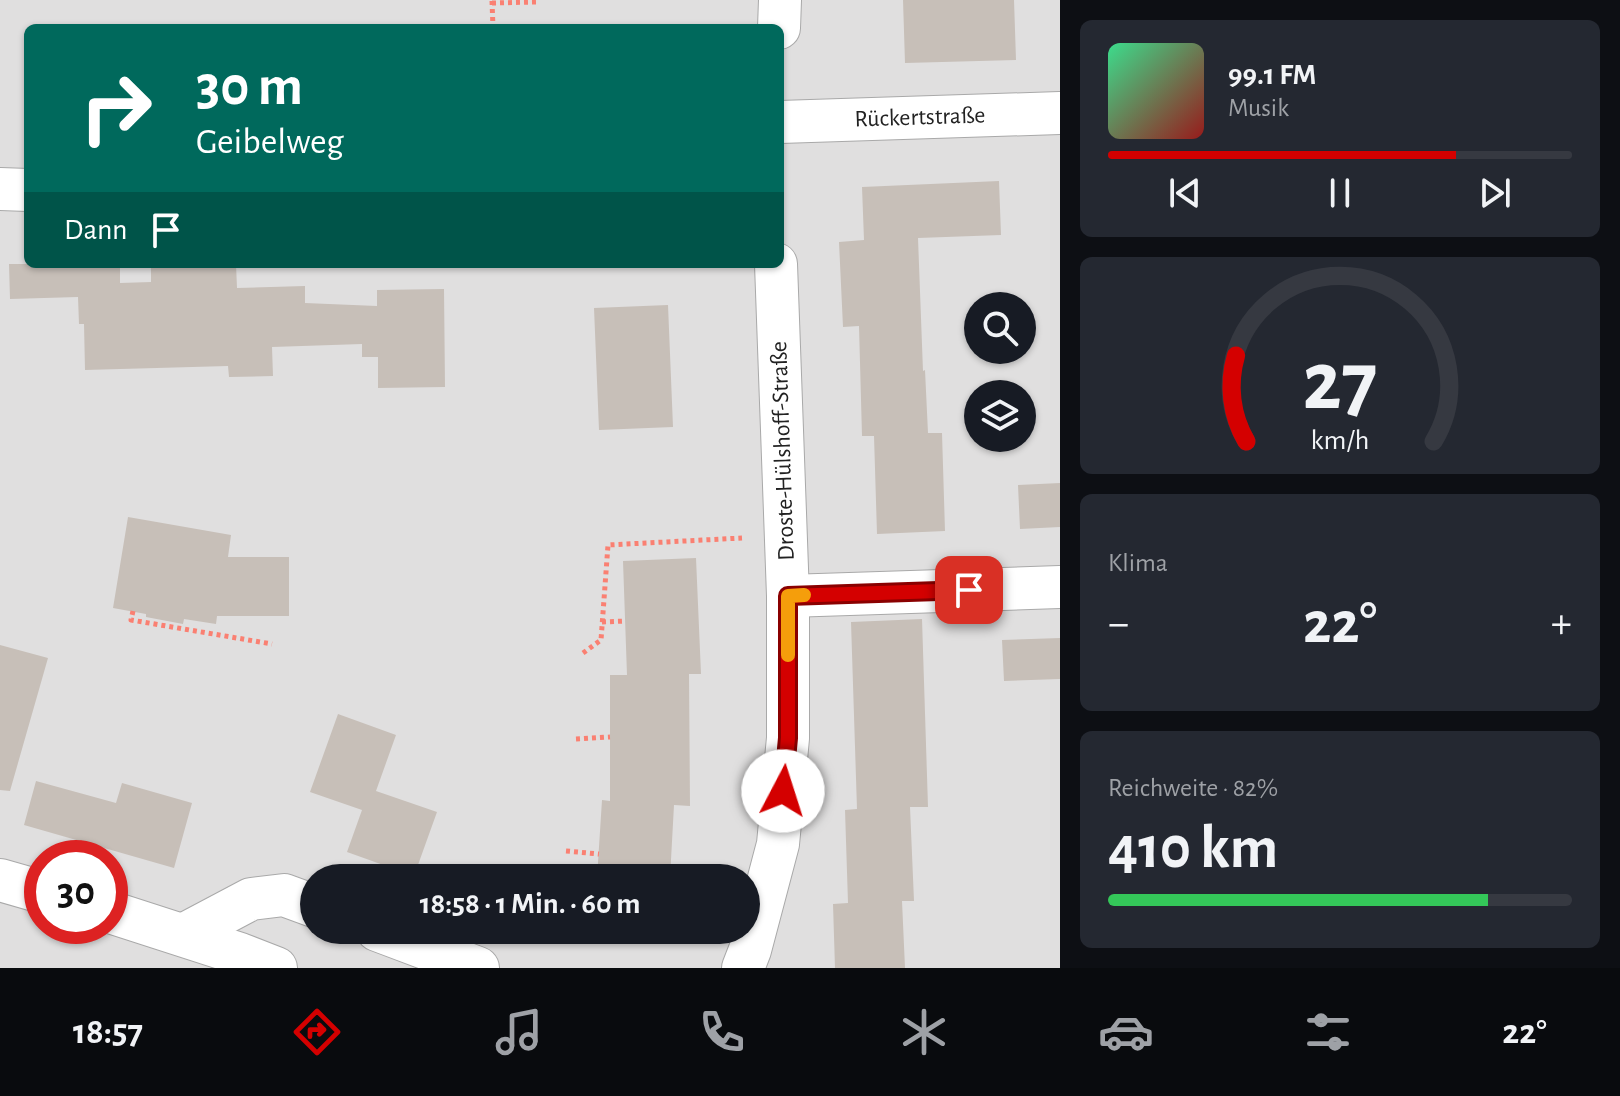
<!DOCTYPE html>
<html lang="de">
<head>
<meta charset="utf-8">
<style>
	:root { --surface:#171b24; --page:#242831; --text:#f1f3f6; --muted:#9ea1a6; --line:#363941; --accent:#d40000 }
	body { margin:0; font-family:"Alegreya Sans",sans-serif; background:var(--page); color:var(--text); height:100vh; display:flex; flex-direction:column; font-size:30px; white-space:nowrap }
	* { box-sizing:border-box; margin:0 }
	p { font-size:26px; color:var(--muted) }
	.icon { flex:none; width:44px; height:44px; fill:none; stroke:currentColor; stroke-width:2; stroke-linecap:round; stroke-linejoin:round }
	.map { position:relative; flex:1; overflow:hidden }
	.side { display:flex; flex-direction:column; gap:20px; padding:20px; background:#0d0f14; width:560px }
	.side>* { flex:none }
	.top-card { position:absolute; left:24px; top:24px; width:760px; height:244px; border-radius:12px; box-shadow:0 2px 6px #0004; background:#00695c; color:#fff; overflow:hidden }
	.tools { position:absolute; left:964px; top:292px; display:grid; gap:16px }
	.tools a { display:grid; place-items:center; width:72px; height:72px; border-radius:50%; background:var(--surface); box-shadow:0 2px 6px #0004; font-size:40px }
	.speed { position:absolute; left:24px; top:840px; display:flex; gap:16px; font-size:40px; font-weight:700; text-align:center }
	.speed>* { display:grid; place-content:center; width:104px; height:104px; border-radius:50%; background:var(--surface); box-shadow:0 2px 6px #0004; line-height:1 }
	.speed .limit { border:12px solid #d22; background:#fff; color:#111 }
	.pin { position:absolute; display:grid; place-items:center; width:68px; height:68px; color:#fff; margin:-34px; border-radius:16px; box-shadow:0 4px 12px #0006 }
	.me { position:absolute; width:88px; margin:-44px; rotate:5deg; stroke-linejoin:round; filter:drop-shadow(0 0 6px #0008) }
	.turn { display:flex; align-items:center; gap:28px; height:168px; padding:0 40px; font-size:36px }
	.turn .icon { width:104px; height:104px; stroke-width:2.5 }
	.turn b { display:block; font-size:56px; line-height:68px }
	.then { display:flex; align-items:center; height:76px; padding:0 40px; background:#0003; gap:16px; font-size:30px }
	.big { font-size:60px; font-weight:600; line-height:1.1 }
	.side .widget { flex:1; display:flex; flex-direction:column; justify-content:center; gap:12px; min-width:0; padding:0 28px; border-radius:12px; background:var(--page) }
	.side .dial { align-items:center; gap:0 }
	.dial svg { height:208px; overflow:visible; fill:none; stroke:var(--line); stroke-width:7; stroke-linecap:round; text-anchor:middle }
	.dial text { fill:var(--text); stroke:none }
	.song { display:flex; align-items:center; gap:24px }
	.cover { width:96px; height:96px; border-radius:12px; background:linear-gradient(135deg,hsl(150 70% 55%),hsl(0 70% 35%)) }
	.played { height:8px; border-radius:4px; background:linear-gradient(90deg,var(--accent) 75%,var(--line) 75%) }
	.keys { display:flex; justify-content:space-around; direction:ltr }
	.heat { display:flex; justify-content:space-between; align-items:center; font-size:44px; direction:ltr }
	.charge { height:12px; border-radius:6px; background:linear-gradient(90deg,#34c759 82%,var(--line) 0) }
	.trip { position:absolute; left:300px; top:864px; width:460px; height:80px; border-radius:40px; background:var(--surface); box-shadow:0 2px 6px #0004; font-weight:600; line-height:80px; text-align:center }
	.dock { display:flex; height:128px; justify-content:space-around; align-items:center; background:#090b0e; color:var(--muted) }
	.dock .icon { width:56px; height:56px }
	.dock .current { color:var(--accent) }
	.dock b { font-size:36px; color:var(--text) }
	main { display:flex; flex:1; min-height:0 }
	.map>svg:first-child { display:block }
	.residential { fill:#e0dfdf; fill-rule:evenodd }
	.building { fill:#c7bfb8 }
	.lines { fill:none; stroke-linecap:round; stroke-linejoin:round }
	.minor-casing { stroke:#a9a9a9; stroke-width:44 }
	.path { stroke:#fa8072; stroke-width:5; stroke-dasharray:4 4; stroke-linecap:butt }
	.minor { stroke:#fff; stroke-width:42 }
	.route-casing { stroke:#8a0000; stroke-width:20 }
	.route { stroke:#d40000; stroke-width:14 }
	.slow { stroke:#f59e0b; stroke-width:14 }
	.labels { text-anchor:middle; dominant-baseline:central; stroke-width:6; stroke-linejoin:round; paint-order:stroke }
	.street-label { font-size:24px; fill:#222; stroke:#fff }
</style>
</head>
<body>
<main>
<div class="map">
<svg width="1060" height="968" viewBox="0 0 1060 968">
	<rect width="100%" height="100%" fill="#f2efe9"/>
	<!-- residential -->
	<path class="residential" d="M0 0H1060V968H0ZM28 28H780V264H28ZM978 306H1022V350H978ZM978 394H1022V438H978ZM42 858H110V926H42ZM314 878H746V930H314Z"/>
	<!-- building -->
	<path class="building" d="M903 0H1014L1016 60 905 63Z
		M999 181 1001 235 918 238 923 371 925 370 928 433H942L945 531 877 534 874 436H862L859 326 843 327 839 242 864 240 862 187Z
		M9 264H120V283L151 282V264H236L237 288 305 286V303L377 306V290L444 289 445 387 378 388V357H362V344L272 347 273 376 229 377 228 366 85 370 84 324H79L78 297 10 299Z
		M668 305 673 427 599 430 594 308Z
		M1060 483V527L1020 529 1018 485Z
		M128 517 231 535 228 557H289V616H217L216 624 184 619 183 624 146 617V614L113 608Z
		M696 558 701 674H689L690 806 674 805 670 878H597L602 800 610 801V675H627L623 561Z
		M922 619 928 807H910L914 901H902L905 968H835L833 904 848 903 845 810 857 809 851 622Z
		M1060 638V679L1004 681 1002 640Z
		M0 645 48 658 10 791 0 790Z
		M338 714 396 735 376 791 437 812 414 876 347 852 362 810 310 792Z
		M36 781 116 803 122 783 192 803 174 868 24 825Z"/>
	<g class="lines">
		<defs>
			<g id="minor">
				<path d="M779 28 780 0"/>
				<path id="s1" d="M780 122 1060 113"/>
				<path d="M0 189 28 190"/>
				<path d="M788 596 1060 587"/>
				<path d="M0 880 42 892"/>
				<path d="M110 912 240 954 276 968"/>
				<path d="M377 930 478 968"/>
				<path d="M183 935 251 899 284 895 314 906"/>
				<path d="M743 968 750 950 778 844 788 738V596L776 264"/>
			</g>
		</defs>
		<!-- minor casing -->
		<use href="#minor" class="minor-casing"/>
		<!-- path -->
		<path class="path" d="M492 1 493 28
			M492 3 536 2
			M133 611 131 620 272 644
			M602 622 625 621
			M583 653 601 640 608 545 742 538
			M576 739 610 737
			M566 851 599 854"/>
		<!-- minor -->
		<use href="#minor" class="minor"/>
	</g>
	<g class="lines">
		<defs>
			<path id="route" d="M783 791 788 738V596L969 590"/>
		</defs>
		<!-- route casing -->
		<use href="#route" class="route-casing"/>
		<!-- route -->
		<use href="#route" class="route"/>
		<!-- slow -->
		<path class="slow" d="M788 655V596L804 595"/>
	</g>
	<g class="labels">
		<!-- street labels -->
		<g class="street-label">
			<text stroke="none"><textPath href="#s1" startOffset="140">Rückertstraße</textPath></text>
			<text transform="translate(783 451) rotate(-92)">Droste-Hülshoff-Straße</text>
		</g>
	</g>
</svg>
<div class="tools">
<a><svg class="icon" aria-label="search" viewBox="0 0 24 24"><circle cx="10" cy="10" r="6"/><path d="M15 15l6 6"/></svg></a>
<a><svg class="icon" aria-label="layers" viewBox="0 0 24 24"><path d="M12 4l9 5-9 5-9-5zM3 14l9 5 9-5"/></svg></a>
</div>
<div class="speed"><div class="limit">30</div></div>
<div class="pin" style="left:969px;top:590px;background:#d93025"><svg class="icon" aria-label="arrive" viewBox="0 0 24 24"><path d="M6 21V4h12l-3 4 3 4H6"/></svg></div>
<svg class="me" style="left:783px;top:791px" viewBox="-20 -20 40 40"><circle r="19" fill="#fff"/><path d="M0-13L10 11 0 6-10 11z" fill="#d40000"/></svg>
<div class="trip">18:58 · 1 Min. · 60 m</div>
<div class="top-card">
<div class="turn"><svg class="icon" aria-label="right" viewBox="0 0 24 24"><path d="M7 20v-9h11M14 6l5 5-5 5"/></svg><div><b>30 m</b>Geibelweg</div></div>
<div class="then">Dann<svg class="icon" aria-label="arrive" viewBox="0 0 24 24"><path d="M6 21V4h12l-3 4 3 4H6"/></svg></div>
</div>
</div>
<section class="side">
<div class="widget">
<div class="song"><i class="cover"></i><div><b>99.1 FM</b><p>Musik</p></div></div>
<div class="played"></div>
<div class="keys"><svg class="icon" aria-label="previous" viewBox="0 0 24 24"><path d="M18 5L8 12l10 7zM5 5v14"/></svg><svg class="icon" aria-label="pause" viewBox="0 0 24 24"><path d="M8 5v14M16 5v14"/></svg><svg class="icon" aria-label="next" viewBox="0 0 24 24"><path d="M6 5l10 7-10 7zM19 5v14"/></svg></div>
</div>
<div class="widget dial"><svg viewBox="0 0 100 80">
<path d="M14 69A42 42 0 1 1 86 69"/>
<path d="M14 69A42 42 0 0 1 10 36" stroke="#d40000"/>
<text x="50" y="56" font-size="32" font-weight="700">27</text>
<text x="50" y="72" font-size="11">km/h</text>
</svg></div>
<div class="widget"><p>Klima</p>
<div class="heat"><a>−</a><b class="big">22°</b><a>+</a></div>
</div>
<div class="widget"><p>Reichweite · 82%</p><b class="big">410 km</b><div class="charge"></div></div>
</section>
</main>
<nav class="dock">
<b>18:57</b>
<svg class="icon current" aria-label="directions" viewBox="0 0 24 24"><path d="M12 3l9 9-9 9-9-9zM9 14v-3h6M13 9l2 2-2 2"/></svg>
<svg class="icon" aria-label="music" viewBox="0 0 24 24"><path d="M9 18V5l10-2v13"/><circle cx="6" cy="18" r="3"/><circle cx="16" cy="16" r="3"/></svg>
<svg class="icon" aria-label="phone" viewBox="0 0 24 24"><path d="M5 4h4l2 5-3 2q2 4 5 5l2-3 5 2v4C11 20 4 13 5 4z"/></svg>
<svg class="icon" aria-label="climate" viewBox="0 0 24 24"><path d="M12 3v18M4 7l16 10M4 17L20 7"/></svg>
<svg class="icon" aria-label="car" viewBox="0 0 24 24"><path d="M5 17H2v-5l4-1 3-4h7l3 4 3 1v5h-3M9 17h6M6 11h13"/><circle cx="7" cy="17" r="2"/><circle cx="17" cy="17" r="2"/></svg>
<svg class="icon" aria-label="filters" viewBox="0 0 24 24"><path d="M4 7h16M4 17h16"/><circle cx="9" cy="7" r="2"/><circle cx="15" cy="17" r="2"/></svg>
<b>22°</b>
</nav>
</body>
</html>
